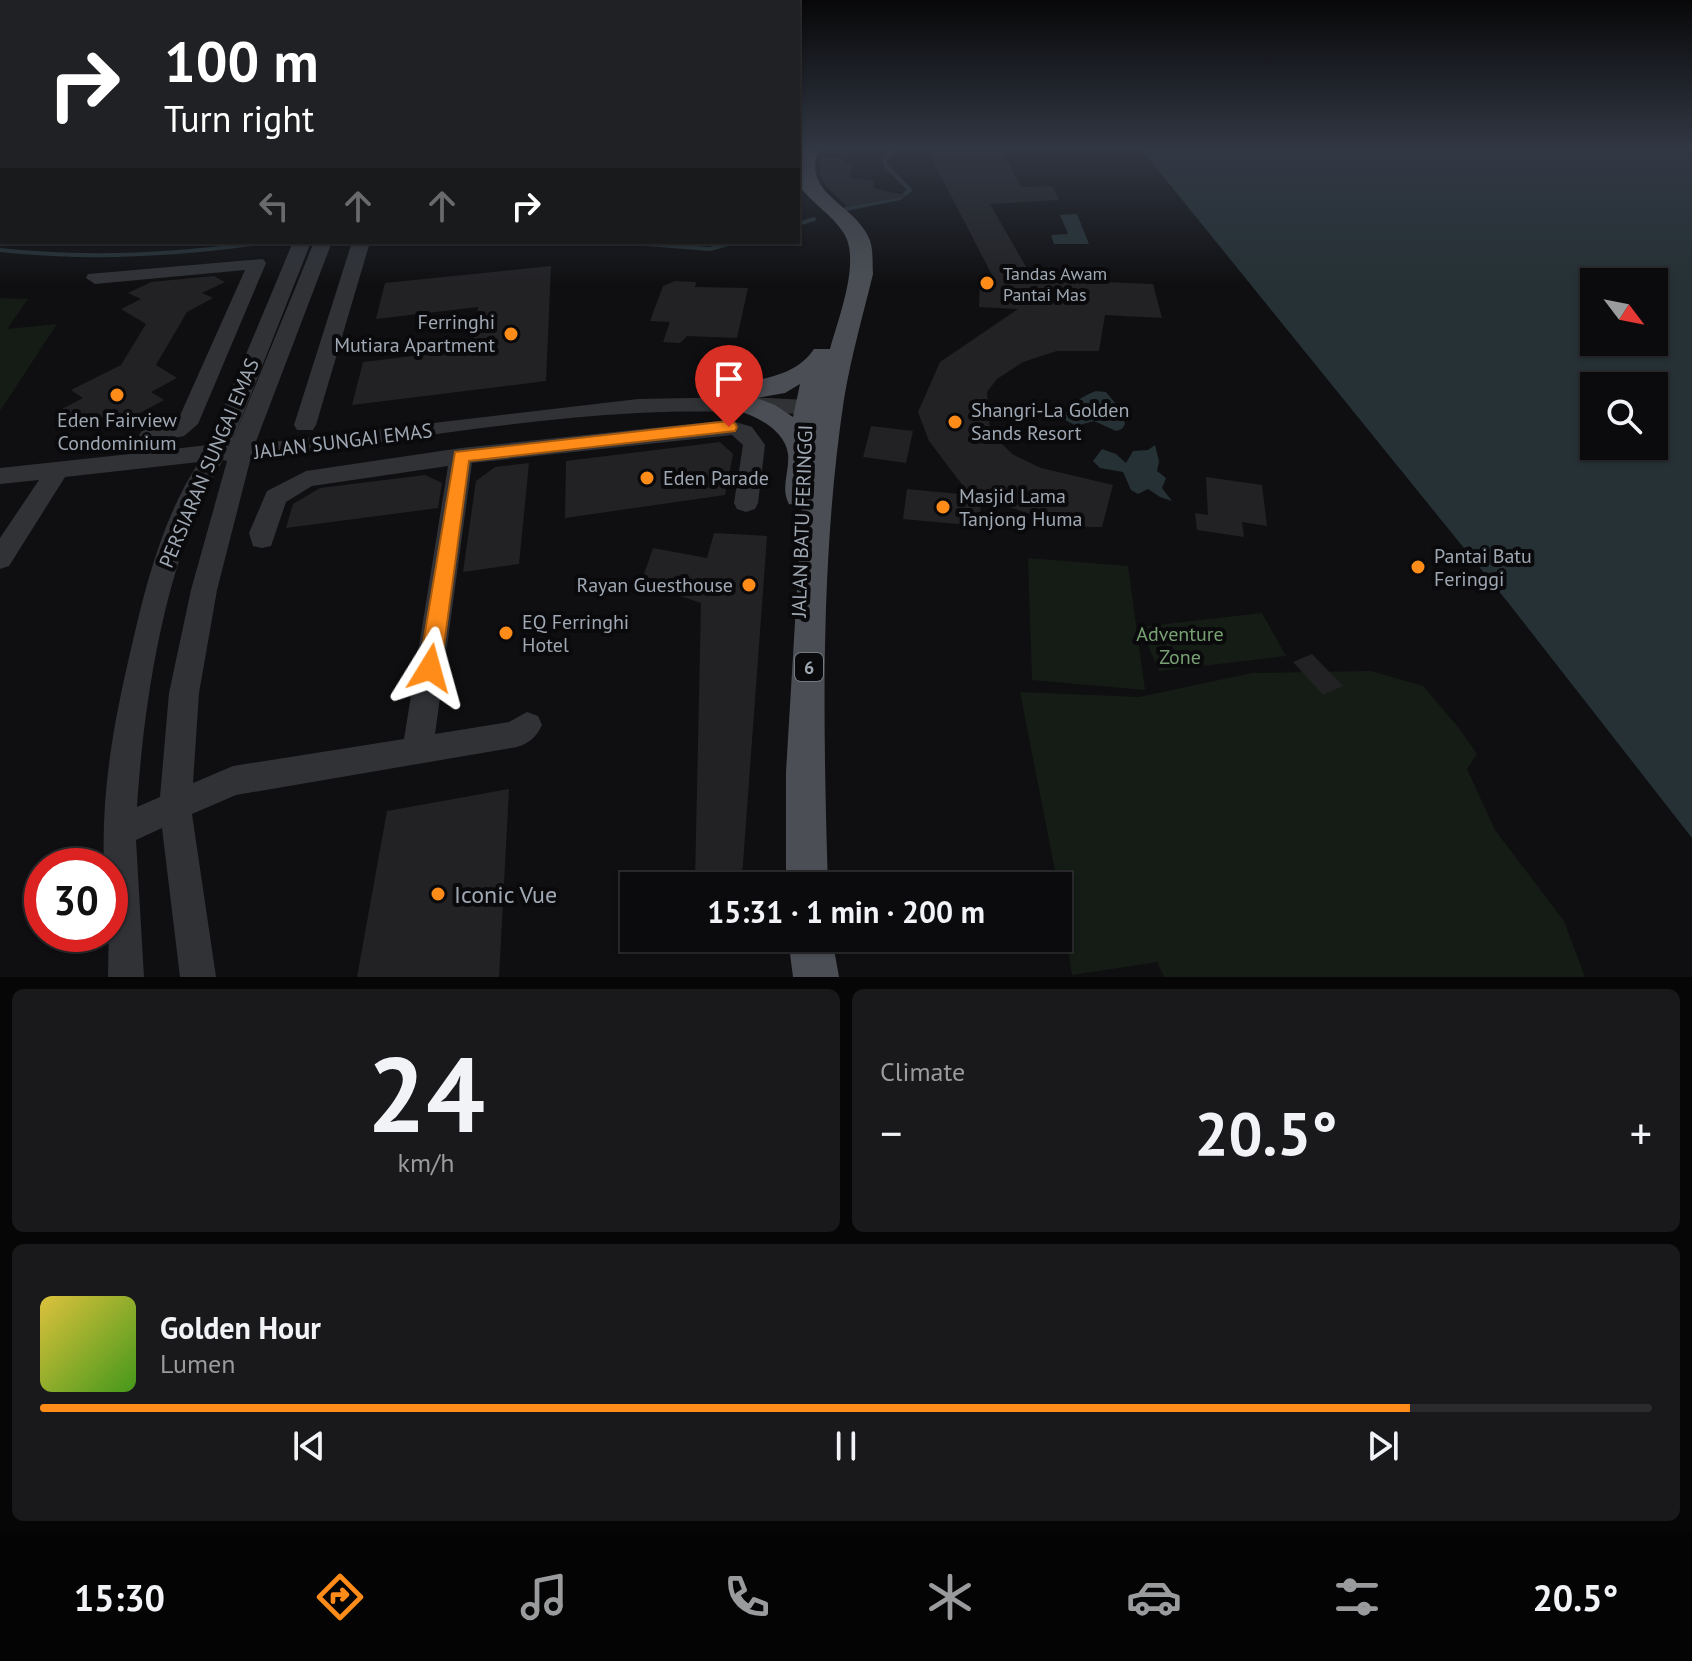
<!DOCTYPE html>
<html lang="en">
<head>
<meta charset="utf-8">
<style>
	:root { --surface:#0b0b0d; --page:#19191b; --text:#f1f3f6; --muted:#9a9b9d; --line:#2b2b2e; --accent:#ff8c19 }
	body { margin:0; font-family:"PT Sans",sans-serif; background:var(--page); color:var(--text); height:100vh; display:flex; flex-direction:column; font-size:30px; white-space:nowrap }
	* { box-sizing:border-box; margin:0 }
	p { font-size:26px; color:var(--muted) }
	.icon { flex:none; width:44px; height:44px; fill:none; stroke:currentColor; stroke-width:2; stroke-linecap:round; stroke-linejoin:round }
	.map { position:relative; height:977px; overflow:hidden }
	.panel { display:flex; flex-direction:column; gap:12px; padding:12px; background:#060607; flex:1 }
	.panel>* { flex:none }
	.guide { position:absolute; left:0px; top:0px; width:800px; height:244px; box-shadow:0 2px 6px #0004,0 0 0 2px var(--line); background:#202124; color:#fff; overflow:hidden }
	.needle { width:52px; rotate:122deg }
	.tools { position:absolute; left:1580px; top:268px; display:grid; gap:16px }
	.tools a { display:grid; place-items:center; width:88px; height:88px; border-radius:0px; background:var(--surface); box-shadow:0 2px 6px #0004,0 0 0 2px var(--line); font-size:40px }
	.speed { position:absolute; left:24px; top:848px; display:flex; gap:16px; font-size:40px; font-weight:700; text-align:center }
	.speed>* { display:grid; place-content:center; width:104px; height:104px; border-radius:50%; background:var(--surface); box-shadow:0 2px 6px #0004,0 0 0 2px var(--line); line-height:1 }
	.speed .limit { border:12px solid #d22; background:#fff; color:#111 }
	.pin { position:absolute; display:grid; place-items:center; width:68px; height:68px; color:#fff; margin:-82px -34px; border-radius:50% 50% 50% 0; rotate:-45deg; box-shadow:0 0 8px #0007 }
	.pin .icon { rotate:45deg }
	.me { position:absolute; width:88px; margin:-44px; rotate:8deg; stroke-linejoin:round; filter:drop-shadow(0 0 6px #0008) }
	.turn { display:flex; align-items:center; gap:28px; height:168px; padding:0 32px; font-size:36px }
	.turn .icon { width:104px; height:104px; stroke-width:2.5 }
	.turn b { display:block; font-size:56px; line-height:68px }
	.lanes { display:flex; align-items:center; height:76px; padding:0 32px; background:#0003; justify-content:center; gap:40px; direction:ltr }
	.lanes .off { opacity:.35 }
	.big { font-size:60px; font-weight:700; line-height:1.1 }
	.panel .widget { flex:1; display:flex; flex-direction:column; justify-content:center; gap:12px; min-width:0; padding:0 28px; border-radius:12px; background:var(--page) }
	.panel .dial { align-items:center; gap:0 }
	.dial b { font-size:104px; line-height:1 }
	.song { display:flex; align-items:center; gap:24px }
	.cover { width:96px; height:96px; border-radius:12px; background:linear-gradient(135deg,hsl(50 70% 55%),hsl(100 70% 35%)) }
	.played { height:8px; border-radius:4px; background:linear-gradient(90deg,var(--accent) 85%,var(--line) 85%) }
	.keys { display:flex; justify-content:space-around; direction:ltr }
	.heat { display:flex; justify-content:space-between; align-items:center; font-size:44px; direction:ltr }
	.panel .tiles { flex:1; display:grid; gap:12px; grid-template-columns:1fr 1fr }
	.widget:last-child { grid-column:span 2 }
	.trip { position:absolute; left:620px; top:872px; width:452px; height:80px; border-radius:0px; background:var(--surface); box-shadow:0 2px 6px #0004,0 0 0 2px var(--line); font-weight:700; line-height:80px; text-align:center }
	.menu { display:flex; height:128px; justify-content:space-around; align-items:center; background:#040405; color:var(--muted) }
	.menu .icon { width:56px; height:56px }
	.menu .selected { color:var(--accent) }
	.menu b { font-size:36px; color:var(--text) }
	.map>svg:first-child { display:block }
	.green { fill:#151c15 }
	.water { fill:#253135; fill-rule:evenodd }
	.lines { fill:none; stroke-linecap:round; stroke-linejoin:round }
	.stream { stroke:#253135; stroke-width:4 }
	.building { fill:#222225 }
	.minor { fill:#303236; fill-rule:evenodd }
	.major { fill:#4b4f55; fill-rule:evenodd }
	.route { fill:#ff8c19; stroke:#a65b10; stroke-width:2 }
	.poi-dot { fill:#ff8c19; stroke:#0a0a0c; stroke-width:3 }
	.labels { text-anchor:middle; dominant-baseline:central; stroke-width:8; stroke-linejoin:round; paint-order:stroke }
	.far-poi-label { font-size:18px; fill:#9fa8b3; stroke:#0a0a0c; text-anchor:start }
	.shield { fill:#0a0a0c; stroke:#727981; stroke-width:2 }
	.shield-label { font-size:18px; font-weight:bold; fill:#9fa8b3 }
	.poi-label { font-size:20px; fill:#9fa8b3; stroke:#0a0a0c; text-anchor:start }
	.street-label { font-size:20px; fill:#9fa8b3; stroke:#0a0a0c }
	.park-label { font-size:20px; fill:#78a173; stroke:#0a0a0c }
	.near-poi-label { font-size:24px; fill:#9fa8b3; stroke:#0a0a0c; text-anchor:start }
</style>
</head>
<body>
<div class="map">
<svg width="1692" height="977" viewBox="0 0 1692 977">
	<rect width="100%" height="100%" fill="#0f0f11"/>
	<!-- green -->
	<path class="green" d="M0 298 28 299 7 329 57 324 0 411Z
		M1028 558 1128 566 1145 690 1032 680Z
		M1262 613 1286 656 1159 671 1140 627Z
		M1371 671 1423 686 1458 727 1477 754 1467 769 1495 830 1564 921 1585 977H1164L1157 962 1072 975 1058 886 1020 692 1139 697 1252 673Z"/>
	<!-- water -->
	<path class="water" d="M1141 149H1692V838L1510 605ZM1654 282V342H1594V282ZM1594 386H1654V446H1594Z
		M1077 214 1089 244H1054L1051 235 1068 234 1060 215Z
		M1096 391 1106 392 1121 410 1125 424 1122 429 1116 431 1094 421 1076 426 1062 418 1061 414C1069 405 1084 395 1096 391Z
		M1155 445 1159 461 1157 471 1166 478 1162 488 1172 501 1160 497 1148 489 1138 494 1131 490 1123 472 1100 468 1093 461 1102 449 1116 454 1126 463 1133 451 1148 450Z"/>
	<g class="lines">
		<!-- stream -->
		<path class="stream" d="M846 209 900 198 910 190 885 165V158L896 149
			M798 224 814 219
			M620 242 710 249 735 242
			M0 250C90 260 177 255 266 242"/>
	</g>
	<!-- building -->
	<path class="building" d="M970 148H1001L1021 187 1052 186 1059 200 990 204 1033 279 1153 284 1162 318 1105 315 1099 351H1057L1023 362 997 379 987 392 990 432 1012 454 1041 468 1113 485 1102 527H1082L1052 521 1003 505 981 490 980 526 903 519 907 489 970 495 929 441 918 412 940 362 1018 309 979 307 980 278 994 279 929 153Z
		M820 158H843V165H853L850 177 874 181 873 188 907 196 847 207 825 185 820 175Z
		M551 266 546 381 352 405 363 362 472 349 478 307 376 319 385 283Z
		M214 276 225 282 202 293 213 298 187 312 156 365 177 378 151 392 164 400 123 422 110 413 85 427 60 410 83 398 71 390 121 365 146 324 121 309 141 299 128 293 151 282Z
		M675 281 696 282 695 287 748 288 737 338 687 336 680 343 663 342 670 322 650 321 663 286Z
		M871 426 913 431 906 463 863 457Z
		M720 442 733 454 725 495 565 518 566 461Z
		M529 463 519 564 463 572 476 481 495 467Z
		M425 475 442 483 438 508 286 528 293 504 320 488Z
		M1206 477 1262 485 1267 526 1242 522 1244 537 1197 530 1195 513 1208 515Z
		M714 533 767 536 742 877 695 882 701 603 641 583 653 548 707 558Z
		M1312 654 1343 686 1323 695 1293 662Z
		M509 789 499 977H357L387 811Z"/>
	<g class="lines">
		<!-- minor -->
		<path class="minor" d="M2 181V191L0 192V182Z
			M0 230H2V241H0Z
			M293 242H311L231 445 314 242H332L255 444 638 399 746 397 827 401 835 403 838 408 835 413 827 415C764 412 701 410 638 413 508 420 378 444 250 461L217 590 199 693 193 783 233 766 404 739 448 466 312 486 286 502 271 546 262 548 253 546 249 533 267 491 306 471 461 448 729 420 752 427 765 445 758 503 755 509 746 512 737 509 734 503 743 445 732 435 472 463 435 734 509 722 527 712 538 716 542 725C536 737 530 743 517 747L236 795 192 814 216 977H180L162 828 136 840 144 977H108L110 866H104C101 792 114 721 131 649 146 584 162 519 199 462L65 477 9 566 0 569V538L39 480 0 484V468L130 454 142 430 170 424 178 420 245 270 95 284 86 278 88 274 263 259 266 263 198 424 184 436 159 441 155 451 208 445ZM223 460 227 461 191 590 169 693 160 797 137 807C144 698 166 554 223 460Z
			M352 242H370L316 425 313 430H297L294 425Z"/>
		<!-- major -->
		<path class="major" d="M799 149H819C801 193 851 202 868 236 874 247 872 262 873 274 863 315 851 357 844 399 820 559 823 725 828 886H786V772L802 506 789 504C780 488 790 471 788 454 785 430 756 416 736 410L734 402 724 399 721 393 724 387C755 379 794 379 814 349H830C838 319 862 259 843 232 831 214 812 203 799 186ZM800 384 793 417 775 405 757 398 785 393Z
			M788 938H832L839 977H793Z"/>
	</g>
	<!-- sky -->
	<linearGradient id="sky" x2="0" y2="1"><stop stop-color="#080809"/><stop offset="0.52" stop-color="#313743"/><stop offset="1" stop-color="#313743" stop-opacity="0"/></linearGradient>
	<rect width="1692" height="285" fill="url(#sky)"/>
	<!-- route -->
	<path class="route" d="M729 421 735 423 737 427 735 431 469 461 441 668 438 674 430 677 423 674 419 668 455 452Z"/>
	<!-- markers -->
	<g class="poi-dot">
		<circle cx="987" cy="283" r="8"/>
		<circle cx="511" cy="334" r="8"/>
		<circle cx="117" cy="395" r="8"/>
		<circle cx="955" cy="422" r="8"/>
		<circle cx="647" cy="478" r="8"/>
		<circle cx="943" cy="507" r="8"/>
		<circle cx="1418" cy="567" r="8"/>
		<circle cx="749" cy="585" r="8"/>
		<circle cx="506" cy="633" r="8"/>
		<circle cx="438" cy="894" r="8"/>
	</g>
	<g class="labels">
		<!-- far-poi labels -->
		<g class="far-poi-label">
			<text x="1003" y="273">Tandas Awam<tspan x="1003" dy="21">Pantai Mas</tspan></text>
		</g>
		<!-- shield labels -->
		<rect class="shield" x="795" y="653" width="28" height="28" rx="6"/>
		<g class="shield-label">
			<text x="809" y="667">6</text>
		</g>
		<!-- poi labels -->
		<g class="poi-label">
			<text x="495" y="322" text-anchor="end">Ferringhi<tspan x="495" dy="23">Mutiara Apartment</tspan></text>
			<text x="971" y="410">Shangri-La Golden<tspan x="971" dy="23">Sands Resort</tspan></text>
			<text x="117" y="420" text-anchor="middle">Eden Fairview<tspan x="117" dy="23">Condominium</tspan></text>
			<text x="663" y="478">Eden Parade</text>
			<text x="959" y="496">Masjid Lama<tspan x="959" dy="23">Tanjong Huma</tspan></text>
			<text x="1434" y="556">Pantai Batu<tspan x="1434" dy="23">Feringgi</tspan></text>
			<text x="733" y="585" text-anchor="end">Rayan Guesthouse</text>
			<text x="522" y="622">EQ Ferringhi<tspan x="522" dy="23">Hotel</tspan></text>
		</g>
		<!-- street labels -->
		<g class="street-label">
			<text transform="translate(343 441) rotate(-7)">JALAN SUNGAI EMAS</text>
			<text transform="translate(209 463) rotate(-67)">PERSIARAN SUNGAI EMAS</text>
			<text transform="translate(802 521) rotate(-88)">JALAN BATU FERINGGI</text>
		</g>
		<!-- park labels -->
		<g class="park-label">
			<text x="1180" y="634">Adventure<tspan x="1180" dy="23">Zone</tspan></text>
		</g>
		<!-- near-poi labels -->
		<g class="near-poi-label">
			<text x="454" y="894">Iconic Vue</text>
		</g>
	</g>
</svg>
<div class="tools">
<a><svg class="needle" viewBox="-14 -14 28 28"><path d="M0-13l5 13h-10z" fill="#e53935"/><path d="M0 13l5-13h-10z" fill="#9a9b9d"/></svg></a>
<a><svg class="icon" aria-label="search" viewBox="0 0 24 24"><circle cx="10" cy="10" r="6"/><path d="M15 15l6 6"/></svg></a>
</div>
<div class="speed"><div class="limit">30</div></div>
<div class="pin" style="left:729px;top:427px;background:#d93025"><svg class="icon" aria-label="arrive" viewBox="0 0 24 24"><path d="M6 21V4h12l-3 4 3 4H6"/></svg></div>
<svg class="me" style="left:430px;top:668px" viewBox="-20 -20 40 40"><path d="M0-17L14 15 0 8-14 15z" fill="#ff8c19" stroke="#fff" stroke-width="4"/></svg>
<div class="trip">15:31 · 1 min · 200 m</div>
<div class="guide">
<div class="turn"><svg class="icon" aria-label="right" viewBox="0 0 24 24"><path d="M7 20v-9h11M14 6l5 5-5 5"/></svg><div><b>100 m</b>Turn right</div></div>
<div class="lanes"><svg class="icon off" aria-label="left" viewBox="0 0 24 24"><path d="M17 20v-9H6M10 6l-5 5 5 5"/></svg><svg class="icon off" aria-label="ahead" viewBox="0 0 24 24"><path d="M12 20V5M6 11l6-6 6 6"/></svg><svg class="icon off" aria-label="ahead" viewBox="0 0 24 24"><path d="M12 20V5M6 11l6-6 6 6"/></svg><svg class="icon" aria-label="right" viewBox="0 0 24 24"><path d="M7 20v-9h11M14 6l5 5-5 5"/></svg></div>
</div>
</div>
<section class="panel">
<div class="tiles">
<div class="widget dial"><b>24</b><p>km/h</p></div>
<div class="widget"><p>Climate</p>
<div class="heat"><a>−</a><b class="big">20.5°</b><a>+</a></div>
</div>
<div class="widget">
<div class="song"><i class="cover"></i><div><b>Golden Hour</b><p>Lumen</p></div></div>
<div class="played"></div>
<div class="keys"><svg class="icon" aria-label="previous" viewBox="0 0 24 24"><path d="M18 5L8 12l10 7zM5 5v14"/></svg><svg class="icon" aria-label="pause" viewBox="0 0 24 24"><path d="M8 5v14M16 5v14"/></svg><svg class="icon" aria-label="next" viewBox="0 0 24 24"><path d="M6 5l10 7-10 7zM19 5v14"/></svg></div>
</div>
</div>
</section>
<nav class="menu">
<b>15:30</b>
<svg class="icon selected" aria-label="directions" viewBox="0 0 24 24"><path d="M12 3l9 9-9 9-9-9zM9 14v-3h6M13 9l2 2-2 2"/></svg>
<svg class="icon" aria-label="music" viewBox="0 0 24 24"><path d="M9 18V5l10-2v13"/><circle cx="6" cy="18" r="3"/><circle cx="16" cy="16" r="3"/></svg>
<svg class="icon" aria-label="phone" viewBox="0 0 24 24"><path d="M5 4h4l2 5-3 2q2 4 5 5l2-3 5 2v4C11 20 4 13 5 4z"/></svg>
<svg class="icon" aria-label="climate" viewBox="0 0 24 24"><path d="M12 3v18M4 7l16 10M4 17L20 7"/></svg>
<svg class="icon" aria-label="car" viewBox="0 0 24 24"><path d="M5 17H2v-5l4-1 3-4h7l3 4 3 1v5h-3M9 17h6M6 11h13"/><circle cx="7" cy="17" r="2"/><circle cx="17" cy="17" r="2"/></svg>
<svg class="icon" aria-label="filters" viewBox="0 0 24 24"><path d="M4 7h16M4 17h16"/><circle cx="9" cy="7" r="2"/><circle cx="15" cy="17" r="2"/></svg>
<b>20.5°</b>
</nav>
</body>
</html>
